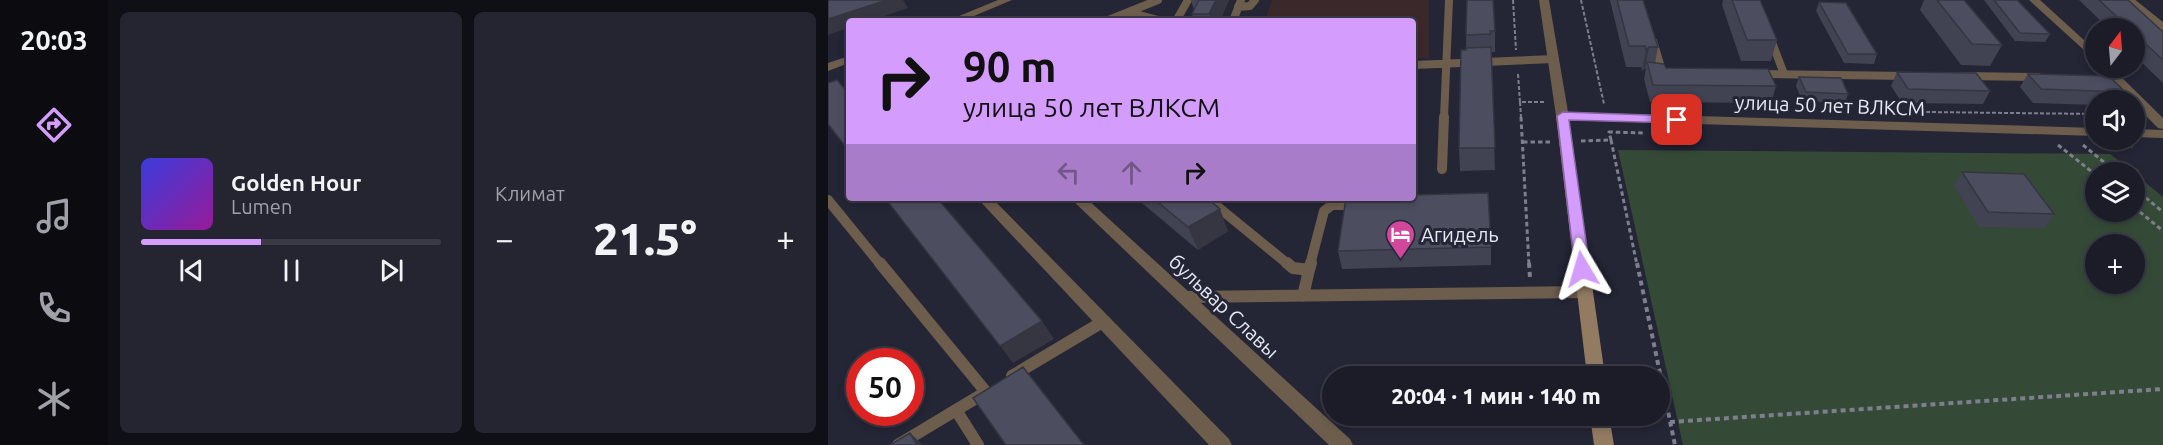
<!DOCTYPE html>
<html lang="ru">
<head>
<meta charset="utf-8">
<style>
	:root { --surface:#1b1c28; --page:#242530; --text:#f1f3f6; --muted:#a0a1a8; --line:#393a45; --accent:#d49cfc }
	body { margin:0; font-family:Ubuntu,sans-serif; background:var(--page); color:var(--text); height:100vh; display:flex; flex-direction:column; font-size:22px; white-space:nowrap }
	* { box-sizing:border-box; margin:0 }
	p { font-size:20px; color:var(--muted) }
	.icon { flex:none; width:33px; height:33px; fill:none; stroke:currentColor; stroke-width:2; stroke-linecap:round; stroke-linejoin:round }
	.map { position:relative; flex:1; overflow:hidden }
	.side { display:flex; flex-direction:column; gap:12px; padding:12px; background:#0f0f16; width:720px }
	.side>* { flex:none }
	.top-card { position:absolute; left:18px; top:18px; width:570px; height:183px; border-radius:6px; box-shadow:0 3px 9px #0003,0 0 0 2px var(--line); background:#d49cfc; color:#111; overflow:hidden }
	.needle { width:39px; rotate:16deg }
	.buttons { position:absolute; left:1257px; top:18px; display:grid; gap:12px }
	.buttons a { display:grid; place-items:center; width:60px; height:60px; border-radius:50%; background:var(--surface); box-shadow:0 3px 9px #0003,0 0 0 2px var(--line); font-size:30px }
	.speed { position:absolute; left:18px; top:348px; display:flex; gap:12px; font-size:30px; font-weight:700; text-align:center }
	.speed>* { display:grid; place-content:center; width:78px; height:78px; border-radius:50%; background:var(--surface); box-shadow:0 3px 9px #0003,0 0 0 2px var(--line); line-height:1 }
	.speed .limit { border:9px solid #d22; background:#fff; color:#111 }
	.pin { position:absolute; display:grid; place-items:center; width:51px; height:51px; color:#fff; margin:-26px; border-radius:12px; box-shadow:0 3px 9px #0006 }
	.me { position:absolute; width:66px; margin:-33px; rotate:353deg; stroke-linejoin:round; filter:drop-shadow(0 0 4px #0008) }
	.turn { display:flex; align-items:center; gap:21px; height:126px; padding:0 18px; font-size:27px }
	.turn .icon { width:78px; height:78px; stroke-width:2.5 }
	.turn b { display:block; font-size:42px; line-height:51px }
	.lanes { display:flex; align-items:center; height:57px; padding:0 18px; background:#0003; justify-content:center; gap:30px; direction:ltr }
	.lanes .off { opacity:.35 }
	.big { font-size:45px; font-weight:800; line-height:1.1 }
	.side .tile { flex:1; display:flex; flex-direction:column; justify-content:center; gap:9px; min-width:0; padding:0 21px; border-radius:9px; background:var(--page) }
	.song { display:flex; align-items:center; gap:18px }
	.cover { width:72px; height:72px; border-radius:9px; background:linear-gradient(135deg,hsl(240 70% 55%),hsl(300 70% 35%)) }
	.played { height:6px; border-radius:3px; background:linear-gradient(90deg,var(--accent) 40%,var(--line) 40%) }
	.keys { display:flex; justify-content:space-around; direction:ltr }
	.heat { display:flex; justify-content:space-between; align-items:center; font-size:33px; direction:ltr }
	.side .tiles { flex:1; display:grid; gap:12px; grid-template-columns:repeat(2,1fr) }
	.trip { position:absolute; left:494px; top:366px; width:348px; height:60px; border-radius:30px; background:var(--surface); box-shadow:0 3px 9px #0003,0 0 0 2px var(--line); font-weight:800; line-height:60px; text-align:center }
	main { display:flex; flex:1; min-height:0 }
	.menu { display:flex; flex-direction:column; width:108px; justify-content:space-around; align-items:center; background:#0b0b10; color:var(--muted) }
	.menu .icon { width:42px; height:42px }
	.menu .active { color:var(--accent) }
	.menu b { font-size:27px; color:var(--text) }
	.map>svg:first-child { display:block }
	.education { fill:#3b282a }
	.green { fill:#344a37; fill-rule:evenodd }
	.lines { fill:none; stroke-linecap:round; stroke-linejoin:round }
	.path-far2 { stroke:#7e7f8d; stroke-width:2; stroke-dasharray:4 2; stroke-linecap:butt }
	.path-far1 { stroke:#7e7f8d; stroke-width:3; stroke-dasharray:4.5 3; stroke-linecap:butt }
	.path { stroke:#7e7f8d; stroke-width:4; stroke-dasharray:5 4; stroke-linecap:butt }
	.service-far2 { stroke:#6c5d4d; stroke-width:8 }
	.service-far1 { stroke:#6c5d4d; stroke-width:10 }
	.service { stroke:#6c5d4d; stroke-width:12 }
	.minor { fill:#6c5d4d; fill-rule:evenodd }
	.tertiary { fill:#6c5d4d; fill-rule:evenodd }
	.secondary { fill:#937b62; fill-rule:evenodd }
	.wall { fill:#414252 }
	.shaded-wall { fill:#353642 }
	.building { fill:#4c4d5f; stroke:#353642; stroke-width:1.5 }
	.route { fill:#d49cfc; stroke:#8a65a4; stroke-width:1.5 }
	.labels { text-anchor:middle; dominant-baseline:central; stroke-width:6; stroke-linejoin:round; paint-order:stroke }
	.street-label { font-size:20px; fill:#e6e7f2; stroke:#242535 }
	.poi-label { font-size:20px; fill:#e6e7f2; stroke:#242535; text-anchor:start }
</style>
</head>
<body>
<main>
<nav class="menu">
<b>20:03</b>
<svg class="icon active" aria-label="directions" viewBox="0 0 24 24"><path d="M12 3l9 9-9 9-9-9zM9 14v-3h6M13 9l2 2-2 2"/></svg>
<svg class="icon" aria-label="music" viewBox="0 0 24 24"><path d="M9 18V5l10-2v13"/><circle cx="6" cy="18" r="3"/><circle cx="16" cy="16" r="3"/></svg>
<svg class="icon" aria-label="phone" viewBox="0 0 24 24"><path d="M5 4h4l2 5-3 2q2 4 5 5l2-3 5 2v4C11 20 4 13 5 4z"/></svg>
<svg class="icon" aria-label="climate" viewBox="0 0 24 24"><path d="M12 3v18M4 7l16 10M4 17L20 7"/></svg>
</nav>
<section class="side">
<div class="tiles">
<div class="tile">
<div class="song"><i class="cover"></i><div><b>Golden Hour</b><p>Lumen</p></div></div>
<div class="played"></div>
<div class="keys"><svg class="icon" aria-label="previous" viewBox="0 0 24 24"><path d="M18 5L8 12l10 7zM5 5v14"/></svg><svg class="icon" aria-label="pause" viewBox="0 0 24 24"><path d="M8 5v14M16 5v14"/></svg><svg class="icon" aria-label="next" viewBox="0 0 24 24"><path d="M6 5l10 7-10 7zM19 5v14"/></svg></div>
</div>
<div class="tile"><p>Климат</p>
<div class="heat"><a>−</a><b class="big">21.5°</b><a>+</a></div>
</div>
</div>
</section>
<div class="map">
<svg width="1335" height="445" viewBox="0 0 1335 445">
	<rect width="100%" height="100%" fill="#242535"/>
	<!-- education -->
	<path class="education" d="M444 0H601V58H585V21H437Z"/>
	<!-- green -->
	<path class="green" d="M790 150 1282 154 1305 172H1268V212H1306L1307 174 1335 197V445H855ZM1268 244H1306V284H1268Z"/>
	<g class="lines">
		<!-- path-far2 -->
		<path class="path-far2" d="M685 0 688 50
			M753 0 776 104
			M690 74 692 102
			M1098 112 1268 114
			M693 118 692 102H717"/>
		<!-- path-far1 -->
		<path class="path-far1" d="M693 117 701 265
			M783 140 781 132 817 133
			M753 141 783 140 809 265
			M695 142H723
			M1230 145 1268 175
			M1255 145 1288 172
			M1270 145 1306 146
			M1306 188 1335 212
			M1306 207 1335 231"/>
		<!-- path -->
		<path class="path" d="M701 263 702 278
			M809 263 847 445
			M842 422 1335 389"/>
		<!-- service-far2 -->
		<path class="service-far2" d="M1301 0 1335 27
			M410 7 422 6 427 0
			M300 12 334 21
			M278 21 330 0
			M348 21 360 0
			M405 21 413 0
			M942 37 956 74
			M825 41 835 74
			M585 65 726 59
			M929 74 1081 76
			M1136 76 1210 77
			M616 118 621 0"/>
		<!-- service-far1 -->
		<path class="service-far1" d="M614 169 616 117
			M379 198 461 265
			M0 200 53 265
			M482 265 496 211 504 205H531"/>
		<!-- service -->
		<path class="service" d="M52 263 158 392
			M459 263 465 268 481 270 475 296
			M481 270 483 263
			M356 297 757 292
			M184 376 276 321
			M128 410 150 445
			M70 445 158 392"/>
		<!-- minor -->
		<path class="minor" d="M1201 0H1212L1268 51V61Z
			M1272 68H1284L1335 118V129L1330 128 1306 104V100H1303Z"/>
		<!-- tertiary -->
		<path class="tertiary" d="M170 0H184L134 21H119Z
			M711 0H721L740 112 1268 128V136L734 120 728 116Z
			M21 56V63L0 71V63Z
			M1306 129 1335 130V138L1306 137Z
			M149 198H164L401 439 404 445H381Z
			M242 198H258L522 439 525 445H501Z"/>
		<!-- secondary -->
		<path class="secondary" d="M734 112 740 116 777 376H759L728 116Z
			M762 416H781L786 445H766Z"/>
	</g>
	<!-- wall -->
	<path class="wall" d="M363 0H401L392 20 403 21H366L364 14 366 10Z
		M639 0 667 31V52H663L667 170 632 171 631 148 638 48Z
		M782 0H815L830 47 827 63 838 68 948 86 943 103 822 102 816 79 818 68 814 71 813 67H798Z
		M895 0H932L949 40 943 61H913L894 5Z
		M1096 0H1136L1174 45 1162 66 1133 65 1092 10Z
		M1156 0H1189L1222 34 1217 42 1187 41Z
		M1251 0H1300L1335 32V83L1306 55V28H1280Z
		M991 2 1049 54 1046 64 1016 63 988 11Z
		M1069 72 1162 91 1155 104 1074 103 1063 86Z
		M1200 74 1297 92 1290 100H1268V105L1205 103 1192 87Z
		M971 77 1020 94 1017 103 974 101 968 86Z
		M1134 172 1226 214 1216 228 1151 227 1126 186Z
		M308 198H379L400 231 370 250Z
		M663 247V265L514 269 510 251Z"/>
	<!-- shaded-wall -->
	<path class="shaded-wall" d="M59 0H75L80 8 42 21H21V28L0 35V19Z
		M388 0H401L392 21H384L381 14Z
		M821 47 817 68 814 71 818 50Z
		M392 209 400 231 370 250 360 227Z
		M214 321 226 339 185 363 172 346Z
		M82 433 95 445H89Z"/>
	<!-- building -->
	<path class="building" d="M2 0H59L0 19V1Z
		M371 0H388L381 14H364Z
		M639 0H665L667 31H662L663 34 638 35Z
		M789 0H815L830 47H821L818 50 817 46H801Z
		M904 0H932L949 40H919Z
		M1109 0H1136L1174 45 1144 44Z
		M1166 0H1189L1222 34 1192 33Z
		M1271 0H1300L1335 32V60L1306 33V28H1301Z
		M991 2 1018 3 1049 54H1020Z
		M398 18 403 21H389Z
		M663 47 667 148H631L633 50H638V48Z
		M819 62 836 64 838 68 940 69 948 86 825 85Z
		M1069 72 1148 73 1162 91 1080 89Z
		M1200 74 1281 76 1297 92 1213 89Z
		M971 77 1013 78 1020 94 978 92Z
		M9 80 21 94V151L0 124V83Z
		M1134 172 1196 174 1226 214 1160 212Z
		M660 193 663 247 510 251 518 198H585V195Z
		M57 198H109L214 321 172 346Z
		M325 198H379L392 209 360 227Z
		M195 367 256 445H178L145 398Z
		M82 433 89 445H62Z"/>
	<!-- route -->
	<path class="route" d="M735 112 849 116 854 120 849 123 741 120 762 269 754 275 747 269 729 116Z"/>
	<!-- icons -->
	<defs>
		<symbol id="hotel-pin" viewBox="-11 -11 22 30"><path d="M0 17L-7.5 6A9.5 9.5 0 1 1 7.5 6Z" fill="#d1479c" stroke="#242535"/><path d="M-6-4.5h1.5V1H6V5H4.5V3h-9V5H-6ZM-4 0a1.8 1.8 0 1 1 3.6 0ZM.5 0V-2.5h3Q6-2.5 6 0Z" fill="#fff"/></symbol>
	</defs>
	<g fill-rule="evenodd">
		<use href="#hotel-pin" x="556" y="218" width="33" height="45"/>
	</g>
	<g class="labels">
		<!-- street labels -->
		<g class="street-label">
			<text transform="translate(1002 105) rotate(2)">улица 50 лет ВЛКСМ</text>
			<text transform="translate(396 306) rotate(43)">бульвар Славы</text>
		</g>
		<!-- poi labels -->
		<g class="poi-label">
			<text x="593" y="234">Агидель</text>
		</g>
	</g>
</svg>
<div class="buttons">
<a><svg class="needle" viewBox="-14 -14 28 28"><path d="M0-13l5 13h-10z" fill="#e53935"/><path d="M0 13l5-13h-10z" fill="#a0a1a8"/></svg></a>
<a><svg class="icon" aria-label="sound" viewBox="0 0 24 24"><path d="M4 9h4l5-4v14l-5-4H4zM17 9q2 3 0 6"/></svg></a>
<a><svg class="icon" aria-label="layers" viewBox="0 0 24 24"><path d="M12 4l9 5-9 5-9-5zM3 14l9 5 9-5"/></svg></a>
<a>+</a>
</div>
<div class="speed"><div class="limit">50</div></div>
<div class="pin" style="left:849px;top:120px;background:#d93025"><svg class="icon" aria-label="arrive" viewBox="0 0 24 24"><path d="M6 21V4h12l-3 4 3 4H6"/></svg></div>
<svg class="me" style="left:754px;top:269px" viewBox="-20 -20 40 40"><path d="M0-17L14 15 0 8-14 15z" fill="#d49cfc" stroke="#fff" stroke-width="4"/></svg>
<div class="trip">20:04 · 1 мин · 140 m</div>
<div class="top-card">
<div class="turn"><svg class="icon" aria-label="right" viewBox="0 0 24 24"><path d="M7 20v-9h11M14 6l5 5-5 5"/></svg><div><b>90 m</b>улица 50 лет ВЛКСМ</div></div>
<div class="lanes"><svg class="icon off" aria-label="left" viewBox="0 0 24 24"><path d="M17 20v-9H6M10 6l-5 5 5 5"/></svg><svg class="icon off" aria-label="ahead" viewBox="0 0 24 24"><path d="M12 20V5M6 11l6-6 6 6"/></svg><svg class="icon" aria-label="right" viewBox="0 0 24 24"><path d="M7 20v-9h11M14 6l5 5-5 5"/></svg></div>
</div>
</div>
</main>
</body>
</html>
